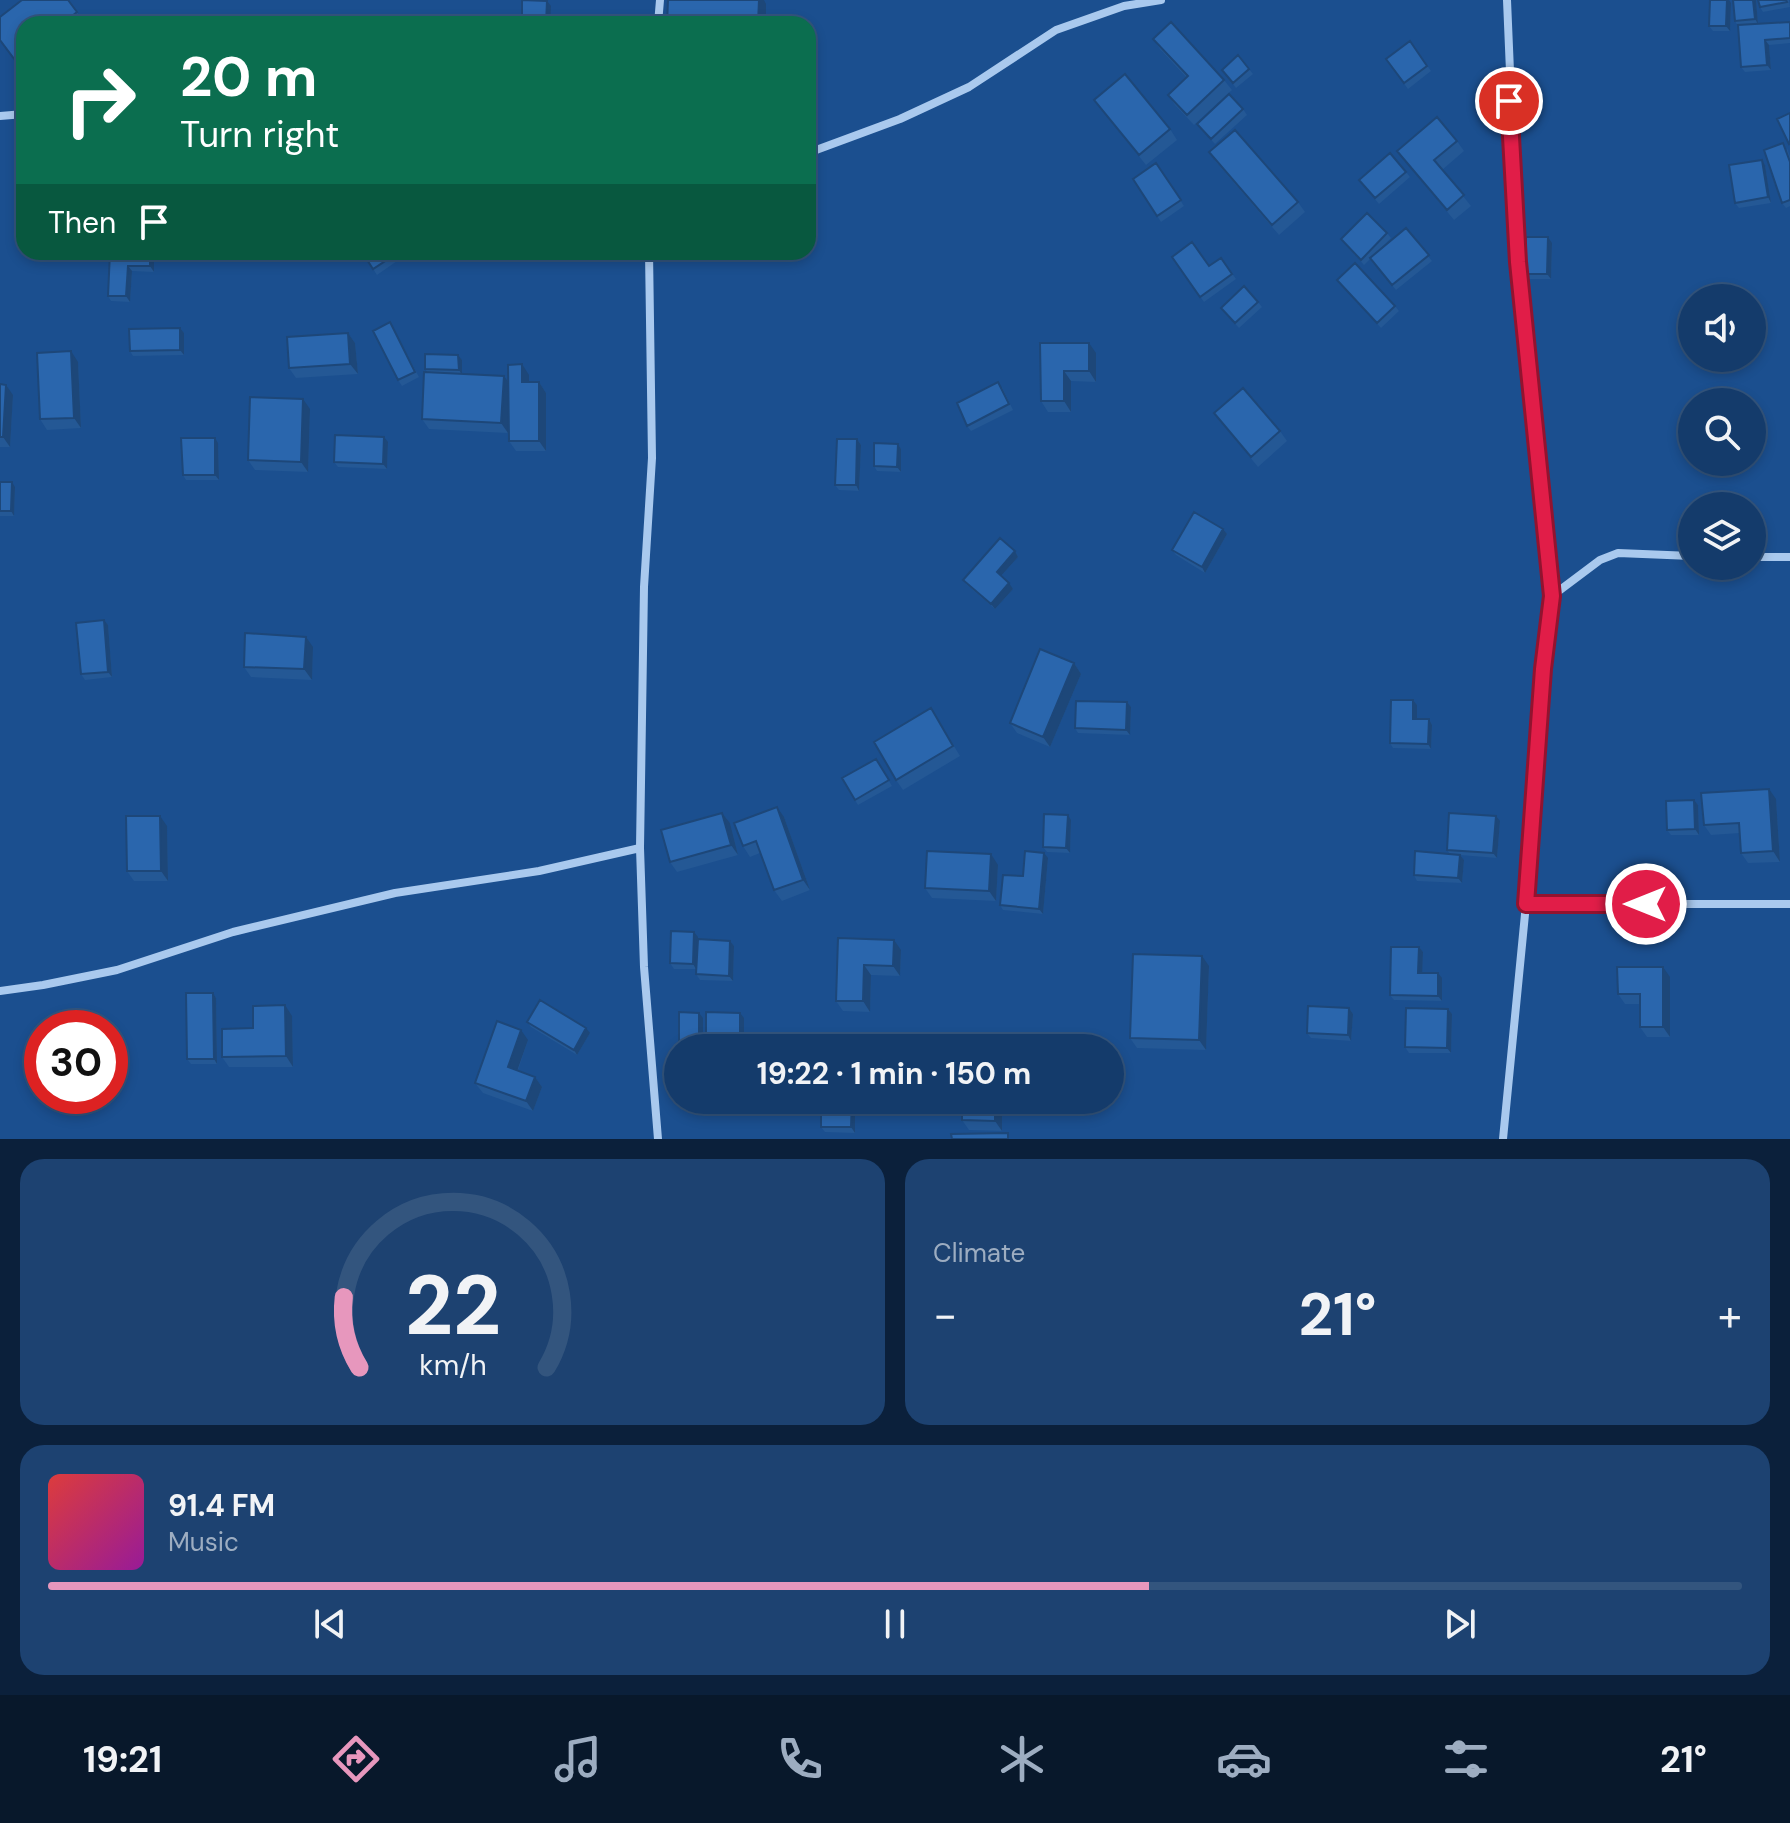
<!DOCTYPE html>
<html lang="en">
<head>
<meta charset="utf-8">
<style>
	:root { --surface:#143b6b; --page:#1d4271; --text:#f1f3f6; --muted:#9dadc1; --line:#33557e; --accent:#e797bd }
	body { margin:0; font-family:"DM Sans",sans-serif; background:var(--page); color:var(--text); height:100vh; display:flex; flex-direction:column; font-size:30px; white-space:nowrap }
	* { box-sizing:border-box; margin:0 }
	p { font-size:26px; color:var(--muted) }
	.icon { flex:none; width:44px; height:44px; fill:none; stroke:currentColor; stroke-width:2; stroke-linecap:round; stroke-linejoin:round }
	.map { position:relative; height:1139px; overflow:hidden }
	.panel { display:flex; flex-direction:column; gap:20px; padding:20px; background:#0b203b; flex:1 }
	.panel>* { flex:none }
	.guide { position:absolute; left:16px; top:16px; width:800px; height:244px; border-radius:24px; box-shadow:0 4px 12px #0003,0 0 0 2px var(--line); background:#0b6e4f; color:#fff; overflow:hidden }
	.buttons { position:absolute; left:1678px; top:284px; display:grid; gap:16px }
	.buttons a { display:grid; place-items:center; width:88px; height:88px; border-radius:50%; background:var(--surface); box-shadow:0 4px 12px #0003,0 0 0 2px var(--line); font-size:40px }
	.speed { position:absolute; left:24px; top:1010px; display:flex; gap:16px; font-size:40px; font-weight:700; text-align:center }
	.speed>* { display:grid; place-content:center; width:104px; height:104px; border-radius:50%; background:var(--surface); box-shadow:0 4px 12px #0003,0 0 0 2px var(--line); line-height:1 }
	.speed .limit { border:12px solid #d22; background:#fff; color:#111 }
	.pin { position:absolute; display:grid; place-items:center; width:68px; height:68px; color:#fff; margin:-34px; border:4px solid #fff; border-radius:50%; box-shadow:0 2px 8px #0007 }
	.me { position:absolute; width:88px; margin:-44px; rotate:270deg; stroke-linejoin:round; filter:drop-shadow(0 0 6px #0008) }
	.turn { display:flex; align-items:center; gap:28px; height:168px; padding:0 32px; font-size:36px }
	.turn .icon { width:104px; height:104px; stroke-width:2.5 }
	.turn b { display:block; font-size:56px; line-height:68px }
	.then { display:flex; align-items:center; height:76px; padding:0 32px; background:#0003; gap:16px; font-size:30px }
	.big { font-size:60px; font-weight:700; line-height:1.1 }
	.panel .card { flex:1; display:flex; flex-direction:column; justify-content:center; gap:12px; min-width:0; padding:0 28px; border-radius:24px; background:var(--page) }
	.panel .dial { align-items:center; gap:0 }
	.dial svg { height:208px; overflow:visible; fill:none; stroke:var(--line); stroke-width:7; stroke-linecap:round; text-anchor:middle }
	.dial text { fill:var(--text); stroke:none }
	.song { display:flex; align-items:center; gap:24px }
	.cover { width:96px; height:96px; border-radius:12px; background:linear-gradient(135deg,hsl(0 70% 55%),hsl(300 70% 35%)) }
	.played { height:8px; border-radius:4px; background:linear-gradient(90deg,var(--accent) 65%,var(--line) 65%) }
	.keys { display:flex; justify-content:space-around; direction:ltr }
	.heat { display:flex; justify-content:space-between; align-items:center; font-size:44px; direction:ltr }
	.panel .tiles { flex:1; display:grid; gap:20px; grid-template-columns:1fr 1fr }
	.card:last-child { grid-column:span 2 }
	.trip { position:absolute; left:664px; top:1034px; width:460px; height:80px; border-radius:40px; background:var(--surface); box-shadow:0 4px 12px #0003,0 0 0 2px var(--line); font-weight:700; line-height:80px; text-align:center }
	.menu { display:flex; height:128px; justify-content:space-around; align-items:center; background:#08182b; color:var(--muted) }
	.menu .icon { width:56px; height:56px }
	.menu .current { color:var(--accent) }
	.menu b { font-size:36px; color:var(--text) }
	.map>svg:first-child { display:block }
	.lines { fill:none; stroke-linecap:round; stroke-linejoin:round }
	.street { stroke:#a9c9ee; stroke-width:8 }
	.wall { fill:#245895 }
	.shaded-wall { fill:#1d4779 }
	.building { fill:#2a66ad; stroke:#1d4779; stroke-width:2 }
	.route-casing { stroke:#92132f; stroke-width:20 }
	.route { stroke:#e11d48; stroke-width:14 }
</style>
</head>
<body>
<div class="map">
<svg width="1790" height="1139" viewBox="0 0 1790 1139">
	<rect width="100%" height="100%" fill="#1b4f8f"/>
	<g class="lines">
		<!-- street -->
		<path class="street" d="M1507 0 1518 262 1552 596
			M658 24 660 0
			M0 116 24 114
			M808 153 900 119 969 87 1056 30 1124 6 1161 0
			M649 252 652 458 644 587 640 848 644 967 658 1139
			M1752 557H1790
			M1526 904H1790
			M0 991 43 985 117 970 233 932 395 893 539 871 640 848
			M1503 1139 1526 904 1543 669 1552 596 1600 560 1618 553 1692 556"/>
	</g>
	<!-- wall -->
	<path class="wall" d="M22 0H68L84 22 82 24H24V68L22 70 0 41V17Z
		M1733 0H1756L1758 24 1790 22V43L1769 45 1771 70 1745 72 1741 67 1738 26 1735 21Z
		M1758 0H1789L1790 7 1763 12 1760 7Z
		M1731 3 1730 31H1713L1709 26Z
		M1153 39 1224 80 1232 90 1194 125 1175 105 1168 95 1187 78 1160 49Z
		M1410 41 1431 71 1408 89 1386 59Z
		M1238 55 1253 74 1236 88 1222 70Z
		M1094 100 1170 129 1177 140 1146 165Z
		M1243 109 1247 115 1215 144 1197 124Z
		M1457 141 1464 151 1442 170 1471 206 1454 220 1397 151Z
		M1787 148 1790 157V206L1786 208 1782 203Z
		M1209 152 1298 202 1305 212 1279 235 1216 162Z
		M1762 160 1765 165 1771 203 1739 208 1735 203Z
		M1156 163 1184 206 1161 222 1133 179Z
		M1406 172 1410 177 1379 204 1359 180Z
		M1406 228 1432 261 1396 290 1370 259 1364 265 1341 239 1387 233 1391 238 1376 253Z
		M1552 243 1551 279H1529L1525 274Z
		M110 252H154V272L132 271 130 302 111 301 108 296Z
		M362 252H410L377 275Z
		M1172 257 1209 266 1221 258 1236 279 1204 302Z
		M1337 280 1395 306 1399 311 1381 328Z
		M1258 302 1262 307 1239 328 1221 308Z
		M180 328 184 333V355L133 356 130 351Z
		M393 328 419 377 402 386 398 380Z
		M348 333 355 343 358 374 296 378 289 368Z
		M1040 343 1096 353V382L1071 381V412H1048L1041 401Z
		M458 355 462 360V374L508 381 529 375V382H539L546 393V451H516L509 441 508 433 429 429 422 419 427 372 425 369Z
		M78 362 81 428 47 430 40 419Z
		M0 384 13 395 10 447H0Z
		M1002 387 1013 410 971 431 967 426Z
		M310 409 308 472 255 470 248 460Z
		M1214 413 1280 431 1287 441 1258 467Z
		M857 439 861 445 859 491 839 490 835 485Z
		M388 442 387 469 338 467 334 462Z
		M218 443 219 480H186L183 475Z
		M898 444 901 449V472L877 471 874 466Z
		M0 482 15 487 14 516H0Z
		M1223 529 1227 534 1205 573 1176 555 1172 550Z
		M1015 551 1018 557 1001 576 1013 589 995 609 967 585 963 580Z
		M104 620 108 625 112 677 85 680 81 674Z
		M313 647 312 680 251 677 244 667Z
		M1074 663 1081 674 1050 747 1017 733 1010 723Z
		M1413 700 1417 705V719H1429L1432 725 1431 749 1393 748 1390 743Z
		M1127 702 1131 707 1130 735 1078 733 1075 728Z
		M931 708 960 756 903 790 896 780Z
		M876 759 892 786 858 805 855 800Z
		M1776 799 1780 862 1748 863 1741 853 1740 833 1711 835 1704 825Z
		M1694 800 1698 805 1699 835H1671L1667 830Z
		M722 813 730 823 738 855 677 872 670 862Z
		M784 817 810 890 782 901 774 890 760 853 750 857 743 846Z
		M1071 820 1070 853 1047 852 1043 847Z
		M1500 821 1497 858 1460 855 1464 860 1462 883 1417 881 1414 875 1450 854 1447 850Z
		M167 826 168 881H134L127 871Z
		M1048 858 1043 914 1003 910 1000 905 1023 876Z
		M998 865 996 901 932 898 925 888Z
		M698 937 696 969H674L670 963Z
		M838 938 901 950 900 976 871 975 870 1012 843 1011 836 1001Z
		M730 941 734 946 733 981 700 980 696 974Z
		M1419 947 1423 952 1422 973 1442 978V1001L1394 1000 1390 995Z
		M1209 966 1206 1050 1137 1048 1130 1038Z
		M1670 977V1037H1647L1640 1027V1004H1625L1618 994Z
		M213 993 216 998 217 1064H191L187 1059Z
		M1349 1008 1353 1014 1351 1041 1311 1038 1307 1033Z
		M1448 1009 1452 1014 1451 1053H1409L1405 1047Z
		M292 1016 293 1067H229L222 1057 253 1028Z
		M744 1018V1048H707L706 1046Z
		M527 1022 590 1033 577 1055 531 1027Z
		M528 1040 518 1070 535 1077 542 1087 533 1111 483 1093 475 1083Z
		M821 1100H855V1133L825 1132 821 1127Z
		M1002 1100V1131L969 1130 962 1120Z"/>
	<!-- shaded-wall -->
	<path class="shaded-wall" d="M759 0H764L766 4V24H758Z
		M1727 0H1729L1731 3 1730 31 1726 26Z
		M1753 0H1756L1758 24 1755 19Z
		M547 1 551 6 550 24H546Z
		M1765 40 1769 45 1771 70 1767 65Z
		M1762 160 1765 165 1771 203 1768 197Z
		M1548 237 1552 243 1551 279 1547 274Z
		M150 252H154V272L150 266Z
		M128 266 132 271 130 302 126 296Z
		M180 328 184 333V355L180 350Z
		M348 333 355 343 358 374 350 364Z
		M1089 343 1096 353V382L1089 371Z
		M71 351 78 362 81 428 74 418Z
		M458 355 462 360V375L459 370Z
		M522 364 529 375V393L522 382Z
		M1064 371 1071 381V412L1064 401Z
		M504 376 511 386 508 433 501 423Z
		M539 382 546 393V451L539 441Z
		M6 385 13 395 10 447 3 437Z
		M303 399 310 409 308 472 301 462Z
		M384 437 388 442 387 469 383 464Z
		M215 438 218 443 219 480 215 475Z
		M857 439 861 445 859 491 856 485Z
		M898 444 901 449V472L897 467Z
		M12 482 15 487 14 516 11 511Z
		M1223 529 1227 534 1205 573 1202 567Z
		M1015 551 1018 557 1000 577 997 572Z
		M1009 583 1013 589 995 609 991 604Z
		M104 620 108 625 112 677 108 672Z
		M306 637 313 647 312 680 304 669Z
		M1074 663 1081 674 1050 747 1043 737Z
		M1413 700 1417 705V724L1413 719Z
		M1127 702 1131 707 1130 735 1126 730Z
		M1429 719 1432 725 1431 749 1428 744Z
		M1769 789 1776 799 1780 862 1773 851Z
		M1694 800 1698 805 1699 835 1695 829Z
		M777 807 784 817 810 890 803 880Z
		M722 813 730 823 738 855 731 845Z
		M1068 815 1071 820 1070 853 1066 848Z
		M160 816 167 826 168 881 161 871Z
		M1496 816 1500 821 1497 858 1493 853Z
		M1044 853 1048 858 1043 914 1039 909Z
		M991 854 998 865 996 901 989 891Z
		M1460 855 1464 860 1462 883 1458 878Z
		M694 932 698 937 696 969 693 964Z
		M894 940 901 950 900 976 893 966Z
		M730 941 734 946 733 981 729 976Z
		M1419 947 1423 952 1422 978 1418 973Z
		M1202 956 1209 966 1206 1050 1199 1040Z
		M864 965 871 975 870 1012 863 1001Z
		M1663 967 1670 977V1037L1663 1027Z
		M1438 973 1442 978V1001L1438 996Z
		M213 993 216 998 217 1064 214 1059Z
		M285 1005 292 1016 293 1067 286 1056Z
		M1349 1008 1353 1014 1351 1041 1348 1035Z
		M1448 1009 1452 1014 1451 1053 1447 1048Z
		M699 1013 703 1018V1048H699Z
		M740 1013 744 1018V1048L740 1047Z
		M586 1028 590 1033 577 1055 574 1050Z
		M521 1030 528 1040 515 1077 508 1067Z
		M535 1077 542 1087 533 1111 526 1101Z
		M852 1100H855V1133L851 1127Z
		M995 1100H1002V1131L995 1121Z"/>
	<!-- building -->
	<path class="building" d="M22 0H68L77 12 62 24H24V53L15 60 0 40V17Z
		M522 0 547 1 546 24H522Z
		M668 0H759L758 24H667Z
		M1710 0H1727L1726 26H1709Z
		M1733 0H1753L1755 19 1735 21Z
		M1758 0H1786L1787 2 1760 7Z
		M1171 22 1224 80 1187 115 1168 95 1188 76 1153 39Z
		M1790 22V38L1765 40 1767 65 1741 67 1738 25Z
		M1410 41 1427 66 1404 83 1386 59Z
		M1238 55 1249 69 1233 83 1222 70Z
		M1125 74 1170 129 1139 155 1094 100Z
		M1229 94 1243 109 1211 139 1197 124Z
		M1790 113V143L1789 144 1777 119Z
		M1437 117 1457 141 1434 160 1464 195 1447 210 1397 151Z
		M1235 130 1298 202 1272 225 1209 152Z
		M1783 143 1790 162V200L1782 203 1764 150Z
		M1390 153 1406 172 1375 198 1359 180Z
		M1762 160 1768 197 1735 203 1729 165Z
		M1156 163 1181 200 1157 216 1133 179Z
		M1367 213 1387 233 1361 260 1341 239Z
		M1406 228 1429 255 1392 285 1370 258Z
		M1526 237H1548L1547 274H1525Z
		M1192 242 1209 266 1221 258 1232 274 1200 297 1172 257Z
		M110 252H150V266H128L126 296H108Z
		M362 252H399L373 269Z
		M1355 263 1395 306 1377 323 1337 280Z
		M1244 286 1258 302 1235 323 1221 308Z
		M390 322 415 372 398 380 373 331Z
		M180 328V350L130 351 129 329Z
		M348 333 350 364 289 368 287 337Z
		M1040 343H1089V371H1064V401H1041Z
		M71 351 74 418 40 419 37 353Z
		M425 354 458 355 459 370 425 369Z
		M522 364V382H539V441H509L508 365Z
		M424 372 504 376 501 423 422 419Z
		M998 382 1009 404 967 426 957 403Z
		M0 384 6 385 3 437H0Z
		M1243 388 1280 431 1251 457 1214 413Z
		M250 397 303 399 301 462 248 460Z
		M335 435 384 437 383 464 334 462Z
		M181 438H215V475H183Z
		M837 439H857L856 485H835Z
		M874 443 898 444 897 467 874 466Z
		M0 482H12L11 511H0Z
		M1194 512 1223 529 1202 567 1172 550Z
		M1000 538 1015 551 997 572 1009 583 991 604 963 580Z
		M104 620 108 672 81 674 76 623Z
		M245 633 306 637 304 669 244 667Z
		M1040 649 1074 663 1043 737 1010 723Z
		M1391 700H1413V719H1429L1428 744 1390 743Z
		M1076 701 1127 702 1126 730 1075 728Z
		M931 708 953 746 896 780 874 742Z
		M876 759 889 780 855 800 842 778Z
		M1769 789 1773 851 1741 853 1739 823 1704 825 1701 793Z
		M1694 800 1695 829 1667 830 1666 801Z
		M777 807 803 880 774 890 756 841 743 846 734 823Z
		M722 813 731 845 670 862 661 830Z
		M1449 813 1496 816 1493 853 1447 850Z
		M1044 814 1068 815 1066 848 1043 847Z
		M126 816H160L161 871H127Z
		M927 851 991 854 989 891 925 888Z
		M1025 851 1044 853 1039 909 1000 905 1003 875 1023 876Z
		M1415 851 1460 855 1458 878 1414 875Z
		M671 931 694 932 693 964 670 963Z
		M838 938 894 940 893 966 864 965 863 1001H836Z
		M698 939 730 941 729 976 696 974Z
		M1391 947H1419L1418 973H1438V996L1390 995Z
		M1133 954 1202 956 1199 1040 1130 1038Z
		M1617 967H1663V1027H1640V994H1618Z
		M186 993H213L214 1059H187Z
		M540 1000 586 1028 574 1050 527 1022Z
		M285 1005 286 1056 222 1057V1029L253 1028V1006Z
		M1308 1006 1349 1008 1348 1035 1307 1033Z
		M1406 1008 1448 1009 1447 1048 1405 1047Z
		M679 1012 699 1013V1048H679Z
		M706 1012 740 1013V1047L706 1046Z
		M497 1021 521 1030 508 1067 535 1077 526 1101 475 1083Z
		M821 1100H852L851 1127H821Z
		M962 1100H995V1121L962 1120Z
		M1008 1133V1139H952L951 1134Z"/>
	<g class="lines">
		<defs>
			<path id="route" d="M1509 101 1518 262 1552 596 1543 669 1526 904H1646"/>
		</defs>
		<!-- route casing -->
		<use href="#route" class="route-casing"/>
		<!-- route -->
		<use href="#route" class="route"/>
	</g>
</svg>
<div class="buttons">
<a><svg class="icon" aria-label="sound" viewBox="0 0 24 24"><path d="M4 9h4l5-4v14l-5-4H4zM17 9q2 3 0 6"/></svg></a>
<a><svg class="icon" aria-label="search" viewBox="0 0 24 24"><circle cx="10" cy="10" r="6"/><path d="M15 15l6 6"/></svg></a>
<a><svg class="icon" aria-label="layers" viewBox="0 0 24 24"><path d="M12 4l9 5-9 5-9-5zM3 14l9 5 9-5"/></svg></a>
</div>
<div class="speed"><div class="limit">30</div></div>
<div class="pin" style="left:1509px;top:101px;background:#d93025"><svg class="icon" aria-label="arrive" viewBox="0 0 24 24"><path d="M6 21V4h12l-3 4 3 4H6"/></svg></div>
<svg class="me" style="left:1646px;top:904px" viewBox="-20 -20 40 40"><circle r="17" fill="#e11d48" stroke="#fff" stroke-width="3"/><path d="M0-11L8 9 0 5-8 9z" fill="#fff"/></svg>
<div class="trip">19:22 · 1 min · 150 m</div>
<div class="guide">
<div class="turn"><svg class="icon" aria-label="right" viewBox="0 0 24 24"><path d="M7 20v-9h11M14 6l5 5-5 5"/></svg><div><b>20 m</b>Turn right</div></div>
<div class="then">Then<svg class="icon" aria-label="arrive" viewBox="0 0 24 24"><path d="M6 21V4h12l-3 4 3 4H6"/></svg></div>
</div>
</div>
<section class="panel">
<div class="tiles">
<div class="card dial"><svg viewBox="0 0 100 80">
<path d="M14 69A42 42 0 1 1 86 69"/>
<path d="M14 69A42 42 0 0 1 8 42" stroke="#e797bd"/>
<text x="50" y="56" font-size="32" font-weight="700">22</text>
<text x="50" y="72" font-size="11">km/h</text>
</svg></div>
<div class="card"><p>Climate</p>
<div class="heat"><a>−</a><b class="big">21°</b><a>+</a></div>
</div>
<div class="card">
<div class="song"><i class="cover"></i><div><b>91.4 FM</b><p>Music</p></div></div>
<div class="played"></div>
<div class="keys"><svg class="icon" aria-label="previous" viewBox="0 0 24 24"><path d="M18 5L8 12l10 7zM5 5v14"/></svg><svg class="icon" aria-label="pause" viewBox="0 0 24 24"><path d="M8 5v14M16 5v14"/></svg><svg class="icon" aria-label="next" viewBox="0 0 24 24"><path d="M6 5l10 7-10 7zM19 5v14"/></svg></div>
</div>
</div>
</section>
<nav class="menu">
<b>19:21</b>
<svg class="icon current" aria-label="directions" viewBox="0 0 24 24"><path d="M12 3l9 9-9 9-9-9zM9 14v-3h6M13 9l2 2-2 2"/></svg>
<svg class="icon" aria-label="music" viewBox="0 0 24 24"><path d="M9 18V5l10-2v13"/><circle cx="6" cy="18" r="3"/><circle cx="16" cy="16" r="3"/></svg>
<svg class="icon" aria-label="phone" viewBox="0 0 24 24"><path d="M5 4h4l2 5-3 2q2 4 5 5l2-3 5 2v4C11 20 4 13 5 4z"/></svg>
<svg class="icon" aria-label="climate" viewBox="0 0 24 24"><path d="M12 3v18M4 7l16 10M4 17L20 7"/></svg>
<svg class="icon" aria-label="car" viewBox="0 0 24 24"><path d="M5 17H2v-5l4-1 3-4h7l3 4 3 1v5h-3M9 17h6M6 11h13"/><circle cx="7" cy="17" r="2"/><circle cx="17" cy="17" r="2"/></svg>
<svg class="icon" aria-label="filters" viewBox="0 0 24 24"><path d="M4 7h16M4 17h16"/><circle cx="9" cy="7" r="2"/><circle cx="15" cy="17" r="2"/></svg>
<b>21°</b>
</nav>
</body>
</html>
